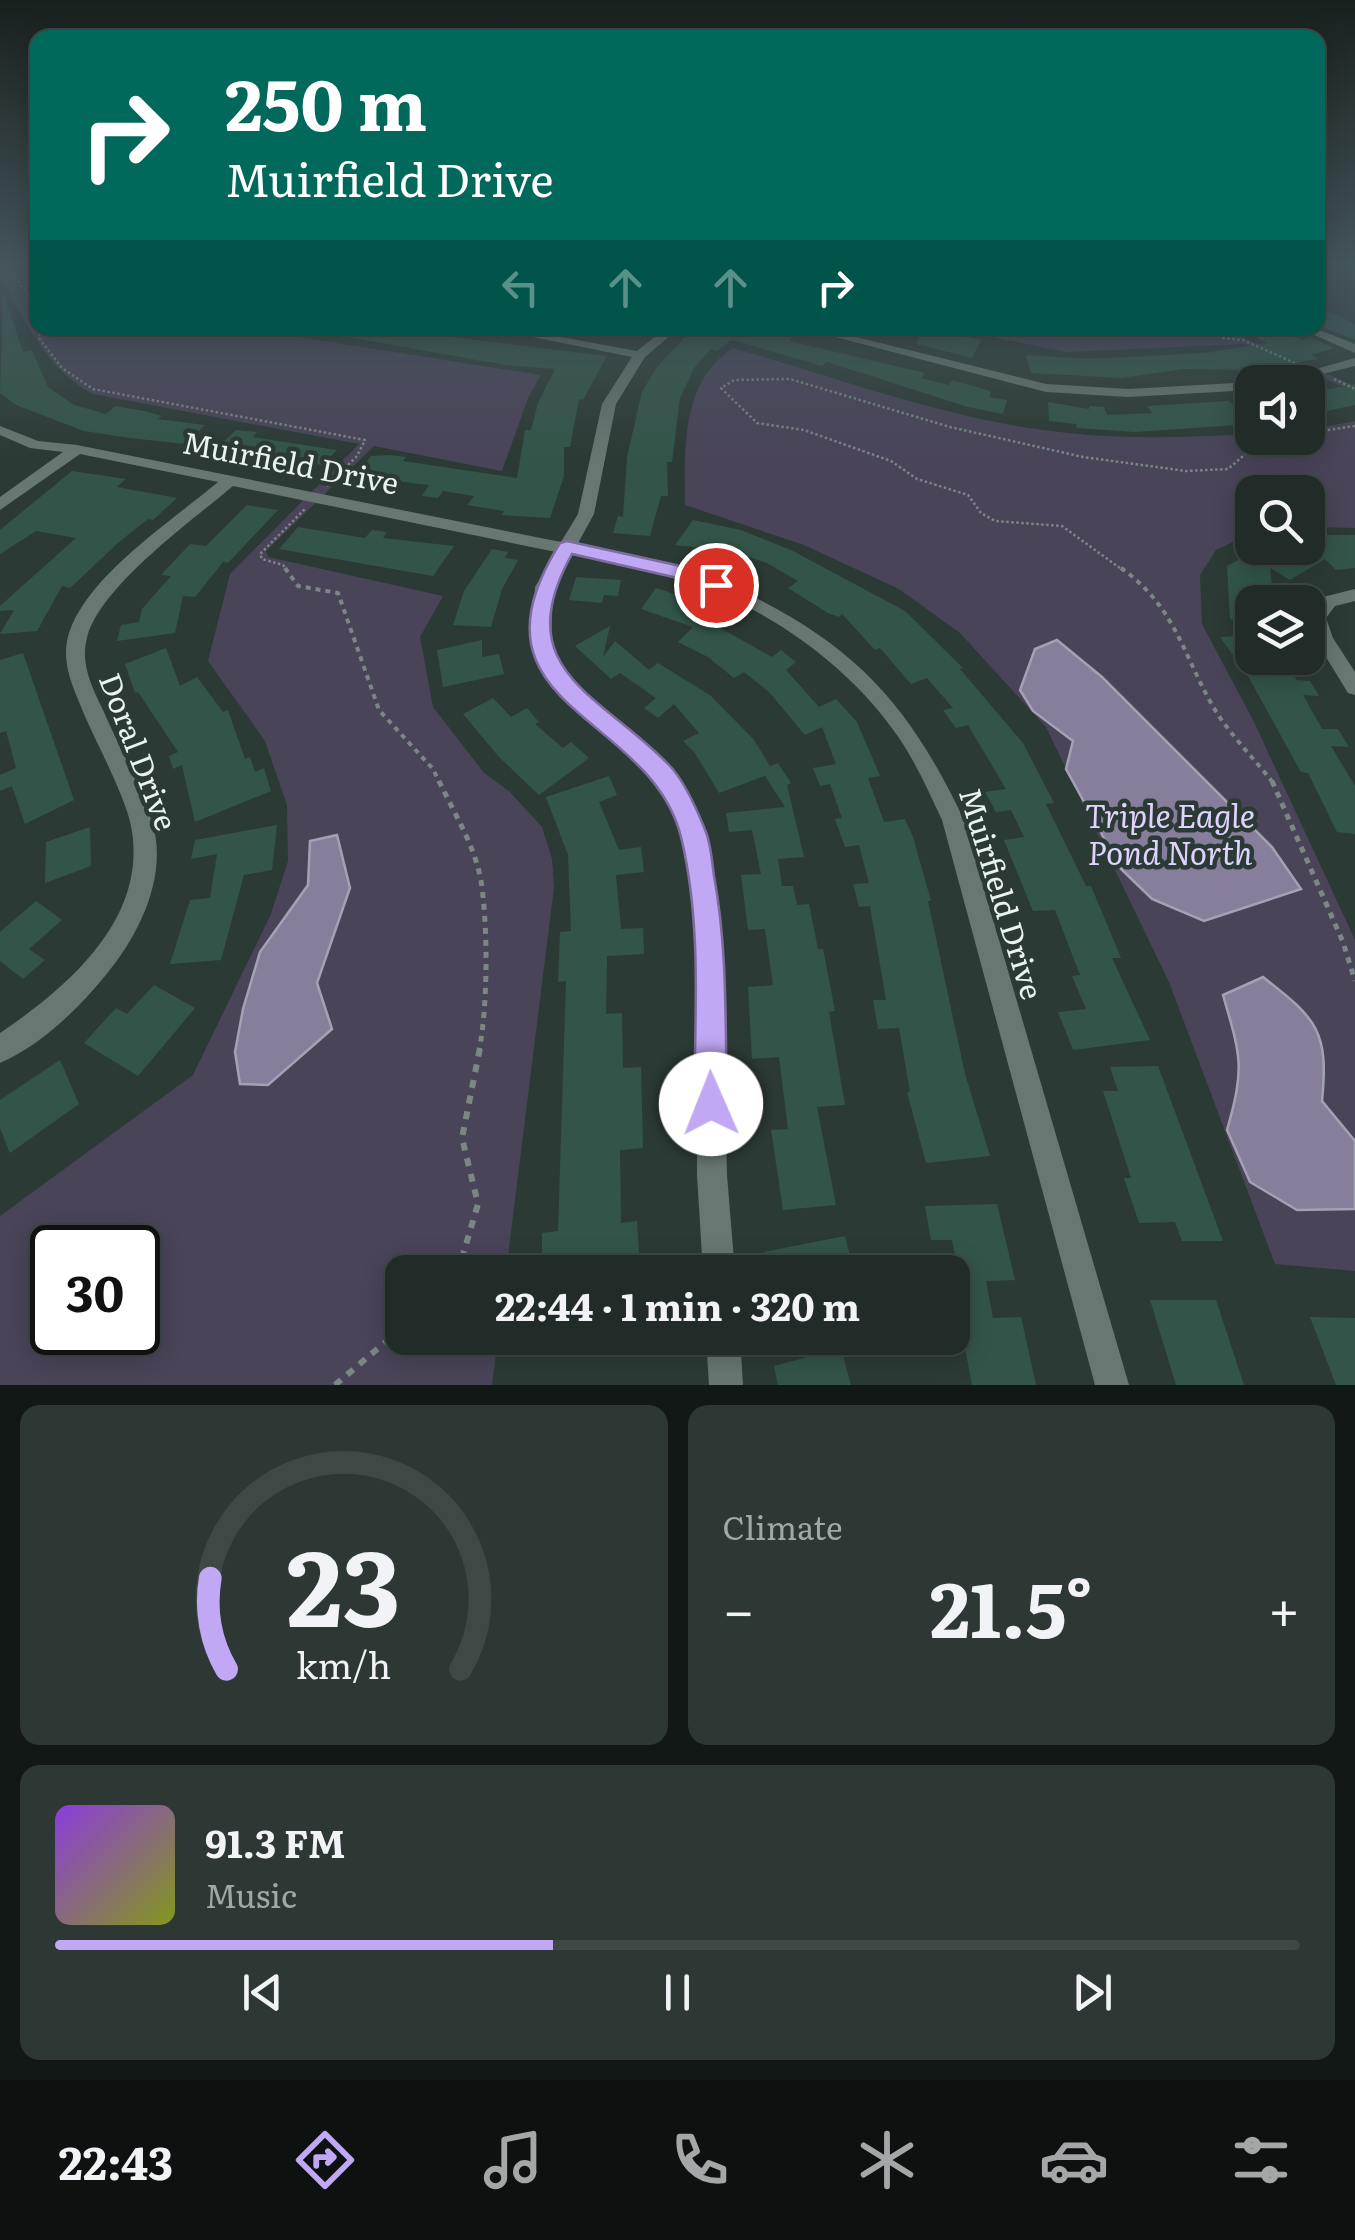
<!DOCTYPE html>
<html lang="en">
<head>
<meta charset="utf-8">
<style>
	:root { --surface:#212c28; --page:#2d3834; --text:#f1f3f6; --muted:#a2a7a8; --line:#3e4845; --accent:#c0a8f4 }
	body { margin:0; font-family:Literata,serif; background:var(--page); color:var(--text); height:100vh; display:flex; flex-direction:column; font-size:38px; white-space:nowrap }
	* { box-sizing:border-box; margin:0 }
	p { font-size:32px; color:var(--muted) }
	.icon { flex:none; width:55px; height:55px; fill:none; stroke:currentColor; stroke-width:2; stroke-linecap:round; stroke-linejoin:round }
	.map { position:relative; height:1385px; overflow:hidden }
	.sheet { display:flex; flex-direction:column; gap:20px; padding:20px; background:#121816; flex:1 }
	.sheet>* { flex:none }
	.banner { position:absolute; left:30px; top:30px; width:1295px; height:305px; border-radius:20px; box-shadow:0 5px 25px #0003,0 0 0 2px var(--line); background:#00695c; color:#fff; overflow:hidden }
	.controls { position:absolute; left:1235px; top:365px; display:grid; gap:20px }
	.controls a { display:grid; place-items:center; width:90px; height:90px; border-radius:20px; background:var(--surface); box-shadow:0 5px 25px #0003,0 0 0 2px var(--line); font-size:50px }
	.speed { position:absolute; left:30px; top:1225px; display:flex; gap:20px; font-size:50px; font-weight:700; text-align:center }
	.speed>* { display:grid; place-content:center; width:130px; height:130px; border-radius:50%; background:var(--surface); box-shadow:0 5px 25px #0003,0 0 0 2px var(--line); line-height:1 }
	.speed .limit { border:5px solid #111; border-radius:15px; background:#fff; color:#111 }
	.pin { position:absolute; display:grid; place-items:center; width:85px; height:85px; color:#fff; margin:-42px; border:5px solid #fff; border-radius:50%; box-shadow:0 2px 10px #0007 }
	.me { position:absolute; width:110px; margin:-55px; rotate:359deg; stroke-linejoin:round; filter:drop-shadow(0 0 8px #0008) }
	.turn { display:flex; align-items:center; gap:35px; height:210px; padding:0 30px; font-size:45px }
	.turn .icon { width:130px; height:130px; stroke-width:2.5 }
	.turn b { display:block; font-size:70px; line-height:85px }
	.lanes { display:flex; align-items:center; height:95px; padding:0 30px; background:#0003; justify-content:center; gap:50px; direction:ltr }
	.lanes .off { opacity:.35 }
	.big { font-size:75px; font-weight:700; line-height:1.1 }
	.sheet .tile { flex:1; display:flex; flex-direction:column; justify-content:center; gap:15px; min-width:0; padding:0 35px; border-radius:20px; background:var(--page) }
	.sheet .dial { align-items:center; gap:0 }
	.dial svg { height:260px; overflow:visible; fill:none; stroke:var(--line); stroke-width:7; stroke-linecap:round; text-anchor:middle }
	.dial text { fill:var(--text); stroke:none }
	.song { display:flex; align-items:center; gap:30px }
	.cover { width:120px; height:120px; border-radius:15px; background:linear-gradient(135deg,hsl(270 70% 55%),hsl(70 70% 35%)) }
	.played { height:10px; border-radius:5px; background:linear-gradient(90deg,var(--accent) 40%,var(--line) 40%) }
	.keys { display:flex; justify-content:space-around; direction:ltr }
	.heat { display:flex; justify-content:space-between; align-items:center; font-size:55px; direction:ltr }
	.sheet .tiles { flex:1; display:grid; gap:20px; grid-template-columns:1fr 1fr }
	.tile:last-child { grid-column:span 2 }
	.trip { position:absolute; left:385px; top:1255px; width:585px; height:100px; border-radius:20px; background:var(--surface); box-shadow:0 5px 25px #0003,0 0 0 2px var(--line); font-weight:700; line-height:100px; text-align:center }
	.tab-bar { display:flex; height:160px; justify-content:space-around; align-items:center; background:#0d1210; color:var(--muted) }
	.tab-bar .icon { width:70px; height:70px }
	.tab-bar .selected { color:var(--accent) }
	.tab-bar b { font-size:45px; color:var(--text) }
	.map>svg:first-child { display:block }
	.green { fill:#4a4459; fill-rule:evenodd }
	.water { fill:#867e9b; stroke:#a4a1b4; stroke-width:2.5 }
	.building { fill:#335549 }
	.lines { fill:none; stroke-linecap:round; stroke-linejoin:round }
	.path-far3 { stroke:#7b8783; stroke-width:2.5; stroke-dasharray:2.5 2.5; stroke-linecap:butt }
	.path-far2 { stroke:#7b8783; stroke-width:4; stroke-dasharray:5 5; stroke-linecap:butt }
	.path-far1 { stroke:#7b8783; stroke-width:5; stroke-dasharray:6 6; stroke-linecap:butt }
	.path { stroke:#7b8783; stroke-width:6; stroke-dasharray:8 8; stroke-linecap:butt }
	.minor { fill:#687771; fill-rule:evenodd }
	.route { fill:#c0a8f4; stroke:#7d6d9f; stroke-width:2.5 }
	.labels { text-anchor:middle; dominant-baseline:central; stroke-width:9; stroke-linejoin:round; paint-order:stroke }
	.street-label { font-size:30px; fill:#ebf3f0; stroke:#2c3a35 }
	.water-label { font-size:32px; font-style:italic; fill:#dfd3fe; stroke:#2c3a35 }
</style>
</head>
<body>
<div class="map">
<svg width="1355" height="1385" viewBox="0 0 1355 1385">
	<rect width="100%" height="100%" fill="#2c3a35"/>
	<!-- green -->
	<path class="green" d="M0 265H37L38 328H242L541 375 528 398 502 471 374 446 266 551 268 557 443 596 420 637 433 707 484 773 510 792 542 827 552 859 554 887 506 1272H402V1338H498L492 1385H0V1216L193 1075 271 914 288 861 287 805 265 741 208 661 230 574 359 444 93 394C46 369 26 322 0 278ZM52 1248H138V1332H52Z
		M948 328H1221L1355 386V392L1246 344 1066 352Z
		M733 348C842 379 955 422 1068 433 1130 440 1190 437 1252 434V438H1308V430L1355 421V528L1308 527V492H1252V533L1216 550 1200 575 1202 624 1254 722 1355 940V1271L1275 1264 1169 982 1046 727 960 633 899 589 804 545 685 505C685 449 680 382 733 348Z"/>
	<!-- water -->
	<path class="water" d="M1057 640 1102 677 1272 847 1301 889 1204 921 1152 899 1121 869 1066 769 1073 741 1033 711 1020 690 1035 649Z
		M337 835 350 888 317 983 332 1029 268 1085 240 1084 235 1052 243 1009 260 952 308 885 310 841Z
		M1263 977C1317 1019 1329 1031 1322 1101L1355 1141V1209L1297 1210 1250 1182 1227 1130C1245 1067 1241 1057 1223 995Z"/>
	<!-- building -->
	<path class="building" d="M3 292 23 352 32 350 48 387 74 405 106 414 115 406 144 411 162 416 157 419 205 425 185 444 130 438 84 431 16 405 0 393Z
		M1318 306 1355 324V340L1318 325Z
		M343 328H418L413 332 607 356 583 400 579 399 570 447H564V476L550 518 502 515 504 511 467 505 474 496 443 491 438 498 422 496 429 485 389 480 384 488 367 486 376 474 358 472 371 456 390 455 406 457 403 461 517 478 525 430H531L538 403 555 369 505 365 342 336Z
		M701 328H751L792 337 789 341 925 373 921 378 949 385 952 380 991 391 989 397 1007 400 1003 414 968 407 827 362 822 366 732 340 716 351 711 349 694 368 680 398 672 462H667L668 496H661L650 536 613 533 618 516 623 517 627 457 642 392 656 368 685 337Z
		M1277 328 1302 340 1311 338 1334 348 1311 355 1319 359 1252 370 1183 369 1121 378 1031 373 1026 355 1089 359 1204 353 1267 343 1252 335Z
		M923 329 948 333 981 340 972 358 916 344Z
		M1355 384V405L1308 415V393Z
		M1229 401 1237 408 1252 406V424L1135 432 1077 428 1076 424 1049 421 1048 402 1089 409V406L1104 407 1107 415 1152 413 1147 406Z
		M236 430 257 432 253 437 337 450 322 465 311 463 304 470 210 455Z
		M72 471 126 479 117 487 177 498 153 520 148 519 119 542 70 588 62 586 37 631 0 634 14 610 0 611V606L76 538 36 531 0 554V530Z
		M247 505 278 510 228 563 223 562 195 597 183 596 175 633 117 641 121 625 139 622 142 609 171 576 161 575 190 544 206 546Z
		M693 520 741 530 791 550 905 611 963 668 960 669 1023 743 1054 803 1046 804 1086 886H1091L1121 958H1112L1150 1040 1073 1050 1058 1012 1086 1009 1072 976 1080 975 1055 910 1033 911 1004 840 1024 837 1011 810 996 812 985 792 1006 789 968 725 956 728 943 710 953 708 927 678 911 684 880 648 875 650 842 614 839 617 828 613 788 588 798 581 767 563 740 554 732 563 693 547 675 545Z
		M298 527 365 538 372 530 387 532 383 538 454 546 433 576 279 549Z
		M1308 535H1355V568L1336 570 1325 559 1290 580 1270 568 1274 602H1252V624L1230 619 1227 566 1244 557 1234 551 1249 542 1252 548H1308Z
		M492 549 508 552 505 558 518 560 502 589 491 627 453 625 464 591Z
		M576 577 621 580 618 596 604 595 602 603 569 600Z
		M656 588 699 602 724 616 715 625 772 657 781 650 796 662 786 670 819 707 836 699 857 722 880 776 868 778 884 822 905 819 913 837 931 901H928L965 1074 990 1156 926 1163 907 1092H910L899 1028 878 1029 873 1000H886L870 906 859 907 853 884 869 883 859 845 845 847 835 819 842 818 830 784 820 786 813 768 836 764 822 727 805 735 769 692 744 672 734 678 708 657 678 642 693 627 641 609Z
		M610 626 603 657 615 641 649 670 658 663 711 696 754 740 770 766 778 763 791 783 787 785 804 857 778 859 782 886H793L797 905 809 904 818 949H823L835 1011 829 1012 845 1105 817 1107 836 1205 783 1210 771 1130 788 1129 779 1057 752 1059 748 987 773 985 765 929 748 930 741 875 761 874 752 830 729 832 726 813 785 807 765 776 719 793 695 753 683 741 699 733 674 704 658 718 644 708 656 698 620 673 611 679 575 646Z
		M1252 635V658H1279L1297 680 1310 681 1319 696 1303 695 1322 729H1338L1349 747 1331 746 1355 786V834L1337 832 1308 773 1301 772 1249 678 1220 637Z
		M482 640V657L499 654 504 674 443 687 437 650Z
		M166 648 180 686 197 677 223 712 228 710 245 759 250 757 255 772 264 768 271 791 195 822 182 765 173 769 169 756 178 752 138 692 135 693 125 664Z
		M23 653 74 800 25 824 12 786 0 791V775L16 768 6 731 0 733V660Z
		M493 698 511 717 527 708 539 722 535 724 563 748 571 742 589 758 539 795 499 757 463 714Z
		M609 776 617 795 599 802 619 850 641 847 644 872 616 875 621 929 643 928 644 954 607 956 606 1014 622 1013 623 1068 641 1067 643 1148 620 1150 621 1223 637 1221 640 1268 542 1272V1233L558 1231 566 981 558 982 560 932 571 931 568 855 546 797Z
		M277 825 272 870 244 875 221 960 170 964 190 900 210 898 217 854 191 859 195 840Z
		M90 827 91 866 45 883 46 842Z
		M36 901 62 920 29 949 45 960 23 979 0 961V932Z
		M154 985 195 1008 138 1076 84 1043 116 1008 127 1014Z
		M60 1060 79 1104 10 1153 0 1128V1100Z
		M1158 1066 1223 1241H1182L1175 1222 1139 1223 1124 1178H1131L1103 1091H1118L1110 1067Z
		M997 1204 1015 1280 986 1281 993 1318 1021 1317 1036 1385H972L956 1301H964L952 1240H931L925 1206Z
		M845 1236 854 1272H768L764 1252Z
		M1150 1300H1216L1244 1385H1176Z
		M1310 1317 1355 1318V1385H1336Z
		M841 1348 851 1385H778L774 1366Z"/>
	<g class="lines">
		<!-- path-far3 -->
		<path class="path-far3" d="M6 265 38 307
			M40 328 39 338 62 368 93 389 365 440 357 456 325 488
			M1125 328 1154 332 1201 328 1223 338 1243 340 1297 364
			M1334 379 1355 389
			M1308 433 1355 426
			M287 571 283 565 262 559 260 554 305 509
			M1124 571 1062 526 995 521 981 513 968 495 917 479 891 461 804 430 757 423 721 388 734 380 790 379 950 427 1083 457 1186 471 1228 469 1249 451 1287 438"/>
		<!-- path-far2 -->
		<path class="path-far2" d="M285 568 298 586 338 593 379 710 433 769 440 784
			M1121 568C1174 606 1181 649 1211 703 1227 732 1254 758 1274 784"/>
		<!-- path-far1 -->
		<path class="path-far1" d="M439 781C454 813 475 846 481 881 488 925 488 1007 479 1051
			M1272 781 1343 942 1355 981"/>
		<!-- path -->
		<path class="path" d="M453 1272 462 1258 478 1204 462 1138 480 1048
			M335 1385 402 1328"/>
		<!-- minor -->
		<path class="minor" d="M488 328H512L637 351 666 328H679L645 357 616 404 594 514 577 545C614 553 653 557 690 568 714 575 738 588 760 600 865 654 914 715 964 820L1129 1385H1095L942 820C929 792 916 763 899 738 849 664 768 609 685 579 649 566 608 563 571 555L553 587 551 649 564 675 672 769 704 834 721 927 727 1175 735 1272H703L697 1175V927L682 834 656 781 550 685 531 649 535 587 556 552 233 486C193 520 99 587 87 638 80 664 92 687 103 710 119 747 140 784 152 822 169 875 139 936 105 976 78 1009 40 1046 0 1063V1033C68 987 149 918 131 826 125 796 97 744 84 714 73 687 60 662 69 633 88 575 172 521 218 482L80 454 0 510V497L63 452 30 448 0 435V426L38 441 77 445 561 542 578 514 602 404 632 357Z
			M801 328H820L1046 384 1128 389 1252 382H1254L1252 390 1128 397 1046 392Z
			M1299 328H1314L1355 344V353Z
			M1355 358V366L1291 382H1270Z
			M1355 589V601L1335 606 1326 618 1333 638 1355 672V695L1348 693 1315 639 1308 619 1323 597Z
			M706 1338H740L743 1385H709Z"/>
	</g>
	<!-- sky -->
	<linearGradient id="sky" x2="0" y2="1"><stop stop-color="#18201d"/><stop offset="0.58" stop-color="#45555c"/><stop offset="1" stop-color="#45555c" stop-opacity="0"/></linearGradient>
	<rect width="1355" height="458" fill="url(#sky)"/>
	<!-- route -->
	<path class="route" d="M567 541 694 569 726 585 716 592 682 579 572 554C507 671 601 694 669 765 684 780 698 812 706 832 711 845 712 862 714 876 728 951 725 1028 727 1104L722 1115 711 1120 699 1115 694 1104C695 1016 702 924 681 837 650 711 456 710 560 543Z"/>
	<g class="labels">
		<!-- street labels -->
		<g class="street-label">
			<text transform="translate(291 461) rotate(11)">Muirfield Drive</text>
			<text transform="translate(140 751) rotate(69)">Doral Drive</text>
			<text transform="translate(1003 893) rotate(73)">Muirfield Drive</text>
		</g>
		<!-- water labels -->
		<g class="water-label">
			<text x="1170" y="814">Triple Eagle<tspan x="1170" dy="37">Pond North</tspan></text>
		</g>
	</g>
</svg>
<div class="controls">
<a><svg class="icon" aria-label="sound" viewBox="0 0 24 24"><path d="M4 9h4l5-4v14l-5-4H4zM17 9q2 3 0 6"/></svg></a>
<a><svg class="icon" aria-label="search" viewBox="0 0 24 24"><circle cx="10" cy="10" r="6"/><path d="M15 15l6 6"/></svg></a>
<a><svg class="icon" aria-label="layers" viewBox="0 0 24 24"><path d="M12 4l9 5-9 5-9-5zM3 14l9 5 9-5"/></svg></a>
</div>
<div class="speed"><div class="limit">30</div></div>
<div class="pin" style="left:716px;top:585px;background:#d93025"><svg class="icon" aria-label="arrive" viewBox="0 0 24 24"><path d="M6 21V4h12l-3 4 3 4H6"/></svg></div>
<svg class="me" style="left:711px;top:1104px" viewBox="-20 -20 40 40"><circle r="19" fill="#fff"/><path d="M0-13L10 11 0 6-10 11z" fill="#c0a8f4"/></svg>
<div class="trip">22:44 · 1 min · 320 m</div>
<div class="banner">
<div class="turn"><svg class="icon" aria-label="right" viewBox="0 0 24 24"><path d="M7 20v-9h11M14 6l5 5-5 5"/></svg><div><b>250 m</b>Muirfield Drive</div></div>
<div class="lanes"><svg class="icon off" aria-label="left" viewBox="0 0 24 24"><path d="M17 20v-9H6M10 6l-5 5 5 5"/></svg><svg class="icon off" aria-label="ahead" viewBox="0 0 24 24"><path d="M12 20V5M6 11l6-6 6 6"/></svg><svg class="icon off" aria-label="ahead" viewBox="0 0 24 24"><path d="M12 20V5M6 11l6-6 6 6"/></svg><svg class="icon" aria-label="right" viewBox="0 0 24 24"><path d="M7 20v-9h11M14 6l5 5-5 5"/></svg></div>
</div>
</div>
<section class="sheet">
<div class="tiles">
<div class="tile dial"><svg viewBox="0 0 100 80">
<path d="M14 69A42 42 0 1 1 86 69"/>
<path d="M14 69A42 42 0 0 1 9 41" stroke="#c0a8f4"/>
<text x="50" y="56" font-size="32" font-weight="700">23</text>
<text x="50" y="72" font-size="11">km/h</text>
</svg></div>
<div class="tile"><p>Climate</p>
<div class="heat"><a>−</a><b class="big">21.5°</b><a>+</a></div>
</div>
<div class="tile">
<div class="song"><i class="cover"></i><div><b>91.3 FM</b><p>Music</p></div></div>
<div class="played"></div>
<div class="keys"><svg class="icon" aria-label="previous" viewBox="0 0 24 24"><path d="M18 5L8 12l10 7zM5 5v14"/></svg><svg class="icon" aria-label="pause" viewBox="0 0 24 24"><path d="M8 5v14M16 5v14"/></svg><svg class="icon" aria-label="next" viewBox="0 0 24 24"><path d="M6 5l10 7-10 7zM19 5v14"/></svg></div>
</div>
</div>
</section>
<nav class="tab-bar">
<b>22:43</b>
<svg class="icon selected" aria-label="directions" viewBox="0 0 24 24"><path d="M12 3l9 9-9 9-9-9zM9 14v-3h6M13 9l2 2-2 2"/></svg>
<svg class="icon" aria-label="music" viewBox="0 0 24 24"><path d="M9 18V5l10-2v13"/><circle cx="6" cy="18" r="3"/><circle cx="16" cy="16" r="3"/></svg>
<svg class="icon" aria-label="phone" viewBox="0 0 24 24"><path d="M5 4h4l2 5-3 2q2 4 5 5l2-3 5 2v4C11 20 4 13 5 4z"/></svg>
<svg class="icon" aria-label="climate" viewBox="0 0 24 24"><path d="M12 3v18M4 7l16 10M4 17L20 7"/></svg>
<svg class="icon" aria-label="car" viewBox="0 0 24 24"><path d="M5 17H2v-5l4-1 3-4h7l3 4 3 1v5h-3M9 17h6M6 11h13"/><circle cx="7" cy="17" r="2"/><circle cx="17" cy="17" r="2"/></svg>
<svg class="icon" aria-label="filters" viewBox="0 0 24 24"><path d="M4 7h16M4 17h16"/><circle cx="9" cy="7" r="2"/><circle cx="15" cy="17" r="2"/></svg>
</nav>
</body>
</html>
